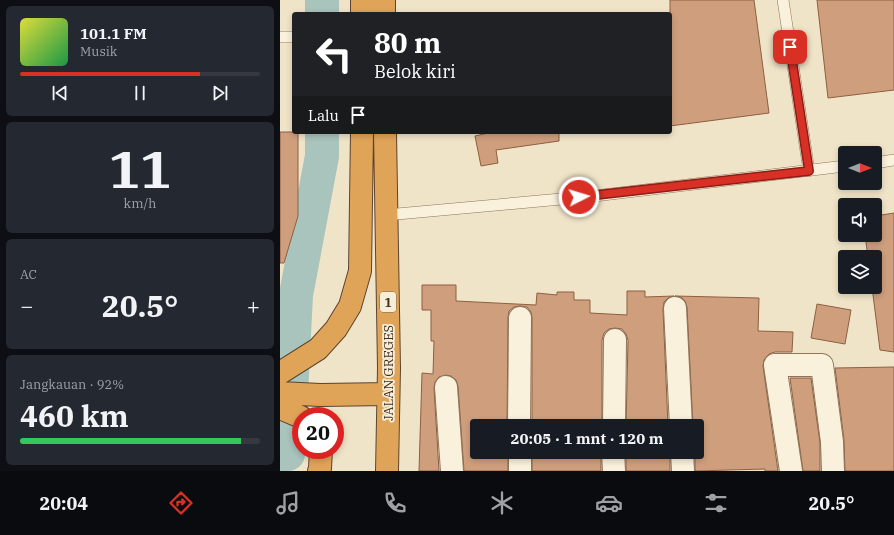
<!DOCTYPE html>
<html lang="id">
<head>
<meta charset="utf-8">
<style>
	:root { --surface:#171b24; --page:#242831; --text:#f1f3f6; --muted:#9ea1a6; --line:#363941; --accent:#d93025 }
	body { margin:0; font-family:"IBM Plex Serif",serif; background:var(--page); color:var(--text); height:100vh; display:flex; flex-direction:column; font-size:15px; white-space:nowrap }
	* { box-sizing:border-box; margin:0 }
	p { font-size:13px; color:var(--muted) }
	.icon { flex:none; width:22px; height:22px; fill:none; stroke:currentColor; stroke-width:2; stroke-linecap:round; stroke-linejoin:round }
	.map { position:relative; flex:1; overflow:hidden }
	.sheet { display:flex; flex-direction:column; gap:6px; padding:6px; background:#0d0f14; width:280px }
	.sheet>* { flex:none }
	.guide { position:absolute; left:12px; top:12px; width:380px; height:122px; border-radius:4px; box-shadow:0 2px 6px #0003; background:#202124; color:#fff; overflow:hidden }
	.needle { width:26px; rotate:90deg }
	.tools { position:absolute; left:558px; top:146px; display:grid; gap:8px }
	.tools a { display:grid; place-items:center; width:44px; height:44px; border-radius:4px; background:var(--surface); box-shadow:0 2px 6px #0003; font-size:20px }
	.speed { position:absolute; left:12px; top:407px; display:flex; gap:8px; font-size:20px; font-weight:700; text-align:center }
	.speed>* { display:grid; place-content:center; width:52px; height:52px; border-radius:50%; background:var(--surface); box-shadow:0 2px 6px #0003; line-height:1 }
	.speed .limit { border:6px solid #d22; background:#fff; color:#111 }
	.pin { position:absolute; display:grid; place-items:center; width:34px; height:34px; color:#fff; margin:-17px; border-radius:8px; box-shadow:0 2px 6px #0006 }
	.me { position:absolute; width:44px; margin:-22px; rotate:85deg; stroke-linejoin:round; filter:drop-shadow(0 0 3px #0008) }
	.turn { display:flex; align-items:center; gap:14px; height:84px; padding:0 16px; font-size:18px }
	.turn .icon { width:52px; height:52px; stroke-width:2.5 }
	.turn b { display:block; font-size:28px; line-height:34px }
	.then { display:flex; align-items:center; height:38px; padding:0 16px; background:#0003; gap:8px; font-size:15px }
	.big { font-size:30px; font-weight:700; line-height:1.1 }
	.sheet .tile { flex:1; display:flex; flex-direction:column; justify-content:center; gap:6px; min-width:0; padding:0 14px; border-radius:6px; background:var(--page) }
	.sheet .dial { align-items:center; gap:0 }
	.dial b { font-size:52px; line-height:1 }
	.song { display:flex; align-items:center; gap:12px }
	.cover { width:48px; height:48px; border-radius:6px; background:linear-gradient(135deg,hsl(60 70% 55%),hsl(140 70% 35%)) }
	.played { height:4px; border-radius:2px; background:linear-gradient(90deg,var(--accent) 75%,var(--line) 75%) }
	.keys { display:flex; justify-content:space-around; direction:ltr }
	.heat { display:flex; justify-content:space-between; align-items:center; font-size:22px; direction:ltr }
	.charge { height:6px; border-radius:3px; background:linear-gradient(90deg,#34c759 92%,var(--line) 0) }
	.trip { position:absolute; left:190px; top:419px; width:234px; height:40px; border-radius:4px; background:var(--surface); box-shadow:0 2px 6px #0003; font-weight:700; line-height:40px; text-align:center }
	.tab-bar { display:flex; height:64px; justify-content:space-around; align-items:center; background:#090b0e; color:var(--muted) }
	.tab-bar .icon { width:28px; height:28px }
	.tab-bar .selected { color:var(--accent) }
	.tab-bar b { font-size:18px; color:var(--text) }
	main { display:flex; flex:1; min-height:0 }
	.map>svg:first-child { display:block }
	.lines { fill:none; stroke-linecap:round; stroke-linejoin:round }
	.river { stroke:#a9c4bc; stroke-width:34 }
	.building { fill:#cf9f7d; stroke:#8d5f41 }
	.lane-casing { stroke:#8d765c; stroke-width:12 }
	.street-casing { stroke:#8d765c; stroke-width:24 }
	.highway-casing { stroke:#5b4430; stroke-width:24 }
	.lane { stroke:#faf1dc; stroke-width:11 }
	.street { stroke:#faf1dc; stroke-width:22 }
	.highway { stroke:#e0a458; stroke-width:22 }
	.route-casing { stroke:#8d1f18; stroke-width:10 }
	.route { stroke:#d93025; stroke-width:7 }
	.labels { text-anchor:middle; dominant-baseline:central; stroke-width:3.5; stroke-linejoin:round; paint-order:stroke }
	.shield { fill:#f7eed8; stroke:#756857; stroke-width:1 }
	.shield-label { font-size:12px; font-weight:bold; fill:#3d2e20 }
	.street-label { font-size:13px; fill:#3d2e20; stroke:#f7eed8 }
</style>
</head>
<body>
<main>
<section class="sheet">
<div class="tile">
<div class="song"><i class="cover"></i><div><b>101.1 FM</b><p>Musik</p></div></div>
<div class="played"></div>
<div class="keys"><svg class="icon" aria-label="previous" viewBox="0 0 24 24"><path d="M18 5L8 12l10 7zM5 5v14"/></svg><svg class="icon" aria-label="pause" viewBox="0 0 24 24"><path d="M8 5v14M16 5v14"/></svg><svg class="icon" aria-label="next" viewBox="0 0 24 24"><path d="M6 5l10 7-10 7zM19 5v14"/></svg></div>
</div>
<div class="tile dial"><b>11</b><p>km/h</p></div>
<div class="tile"><p>AC</p>
<div class="heat"><a>−</a><b class="big">20.5°</b><a>+</a></div>
</div>
<div class="tile"><p>Jangkauan · 92%</p><b class="big">460 km</b><div class="charge"></div></div>
</section>
<div class="map">
<svg width="614" height="471" viewBox="0 0 614 471">
	<rect width="100%" height="100%" fill="#f0e4c8"/>
	<g class="lines">
		<!-- river -->
		<path class="river" d="M42 0V14
			M0 454H8L16 295 42 156V132"/>
	</g>
	<!-- building -->
	<path class="building" d="M390 0H474L489 113 390 126Z
		M537 0H614V90L548 98Z
		M0 132H18V216L4 263H0Z
		M213 132H279V141L216 150 218 163 201 166 195 136Z
		M614 213V352L600 350 592 287H595V257H588L585 235H595V216Z
		M142 285H176V301L256 305 257 293 277 295V292H294V300H310V313L347 315V291H365V297L394 296 388 298 384 302 383 309 388 426H346L348 340 346 334 342 329 335 328 329 329 324 333 322 340V426H252V318L251 312 247 307 240 306 234 307 229 311 228 318 227 426H197V452H228V471H184L178 386 176 380 171 376 166 375 159 377 155 382 154 388 159 471H139L142 373 153 374 154 341H151V310H142Z
		M395 296 479 298 478 331 513 332 512 352H495L489 354 484 360 483 366 498 471H485V469L415 471V452H417V426H413L407 307 405 301 401 297Z
		M537 304 571 310 565 344 531 338Z
		M614 367V471H565L564 440 555 368Z
		M510 378H531L540 443V471H523Z
		M252 452H321V471H252Z
		M346 452H390V471H346Z"/>
	<g class="lines">
		<defs>
			<path id="lane" d="M503 0 529 171
				M0 37H14
				M595 163 614 160
				M106 215 314 196 565 166"/>
			<path id="street" d="M395 308 401 426
				M166 387 172 471
				M239 426 240 318
				M334 426 335 340
				M240 452V471
				M333 452 334 471
				M402 452 403 471
				M511 471 495 365H542L552 442 553 471"/>
			<path id="highway" d="M82 0V14
				M104 0V14
				M105 132 109 368 107 471
				M0 373 38 349 56 329 70 306 80 271 82 132
				M0 393 40 395 108 394
				M0 408 21 417
				M39 471 40 468 41 450"/>
		</defs>
		<!-- lane casing -->
		<use href="#lane" class="lane-casing"/>
		<!-- street casing -->
		<use href="#street" class="street-casing"/>
		<!-- highway casing -->
		<use href="#highway" class="highway-casing"/>
		<!-- lane -->
		<use href="#lane" class="lane"/>
		<!-- street -->
		<use href="#street" class="street"/>
		<!-- highway -->
		<use href="#highway" class="highway"/>
	</g>
	<g class="lines">
		<defs>
			<path id="route" d="M299 197 529 171 510 47"/>
		</defs>
		<!-- route casing -->
		<use href="#route" class="route-casing"/>
		<!-- route -->
		<use href="#route" class="route"/>
	</g>
	<g class="labels">
		<!-- shield labels -->
		<rect class="shield" x="100" y="292" width="16" height="20" rx="3"/>
		<g class="shield-label">
			<text x="108" y="302">1</text>
		</g>
		<!-- street labels -->
		<g class="street-label">
			<text transform="translate(108 373) rotate(-90)">JALAN GREGES</text>
		</g>
	</g>
</svg>
<div class="tools">
<a><svg class="needle" viewBox="-14 -14 28 28"><path d="M0-13l5 13h-10z" fill="#e53935"/><path d="M0 13l5-13h-10z" fill="#9ea1a6"/></svg></a>
<a><svg class="icon" aria-label="sound" viewBox="0 0 24 24"><path d="M4 9h4l5-4v14l-5-4H4zM17 9q2 3 0 6"/></svg></a>
<a><svg class="icon" aria-label="layers" viewBox="0 0 24 24"><path d="M12 4l9 5-9 5-9-5zM3 14l9 5 9-5"/></svg></a>
</div>
<div class="speed"><div class="limit">20</div></div>
<div class="pin" style="left:510px;top:47px;background:#d93025"><svg class="icon" aria-label="arrive" viewBox="0 0 24 24"><path d="M6 21V4h12l-3 4 3 4H6"/></svg></div>
<svg class="me" style="left:299px;top:197px" viewBox="-20 -20 40 40"><circle r="17" fill="#d93025" stroke="#fff" stroke-width="3"/><path d="M0-11L8 9 0 5-8 9z" fill="#fff"/></svg>
<div class="trip">20:05 · 1 mnt · 120 m</div>
<div class="guide">
<div class="turn"><svg class="icon" aria-label="left" viewBox="0 0 24 24"><path d="M17 20v-9H6M10 6l-5 5 5 5"/></svg><div><b>80 m</b>Belok kiri</div></div>
<div class="then">Lalu<svg class="icon" aria-label="arrive" viewBox="0 0 24 24"><path d="M6 21V4h12l-3 4 3 4H6"/></svg></div>
</div>
</div>
</main>
<nav class="tab-bar">
<b>20:04</b>
<svg class="icon selected" aria-label="directions" viewBox="0 0 24 24"><path d="M12 3l9 9-9 9-9-9zM9 14v-3h6M13 9l2 2-2 2"/></svg>
<svg class="icon" aria-label="music" viewBox="0 0 24 24"><path d="M9 18V5l10-2v13"/><circle cx="6" cy="18" r="3"/><circle cx="16" cy="16" r="3"/></svg>
<svg class="icon" aria-label="phone" viewBox="0 0 24 24"><path d="M5 4h4l2 5-3 2q2 4 5 5l2-3 5 2v4C11 20 4 13 5 4z"/></svg>
<svg class="icon" aria-label="climate" viewBox="0 0 24 24"><path d="M12 3v18M4 7l16 10M4 17L20 7"/></svg>
<svg class="icon" aria-label="car" viewBox="0 0 24 24"><path d="M5 17H2v-5l4-1 3-4h7l3 4 3 1v5h-3M9 17h6M6 11h13"/><circle cx="7" cy="17" r="2"/><circle cx="17" cy="17" r="2"/></svg>
<svg class="icon" aria-label="filters" viewBox="0 0 24 24"><path d="M4 7h16M4 17h16"/><circle cx="9" cy="7" r="2"/><circle cx="15" cy="17" r="2"/></svg>
<b>20.5°</b>
</nav>
</body>
</html>
